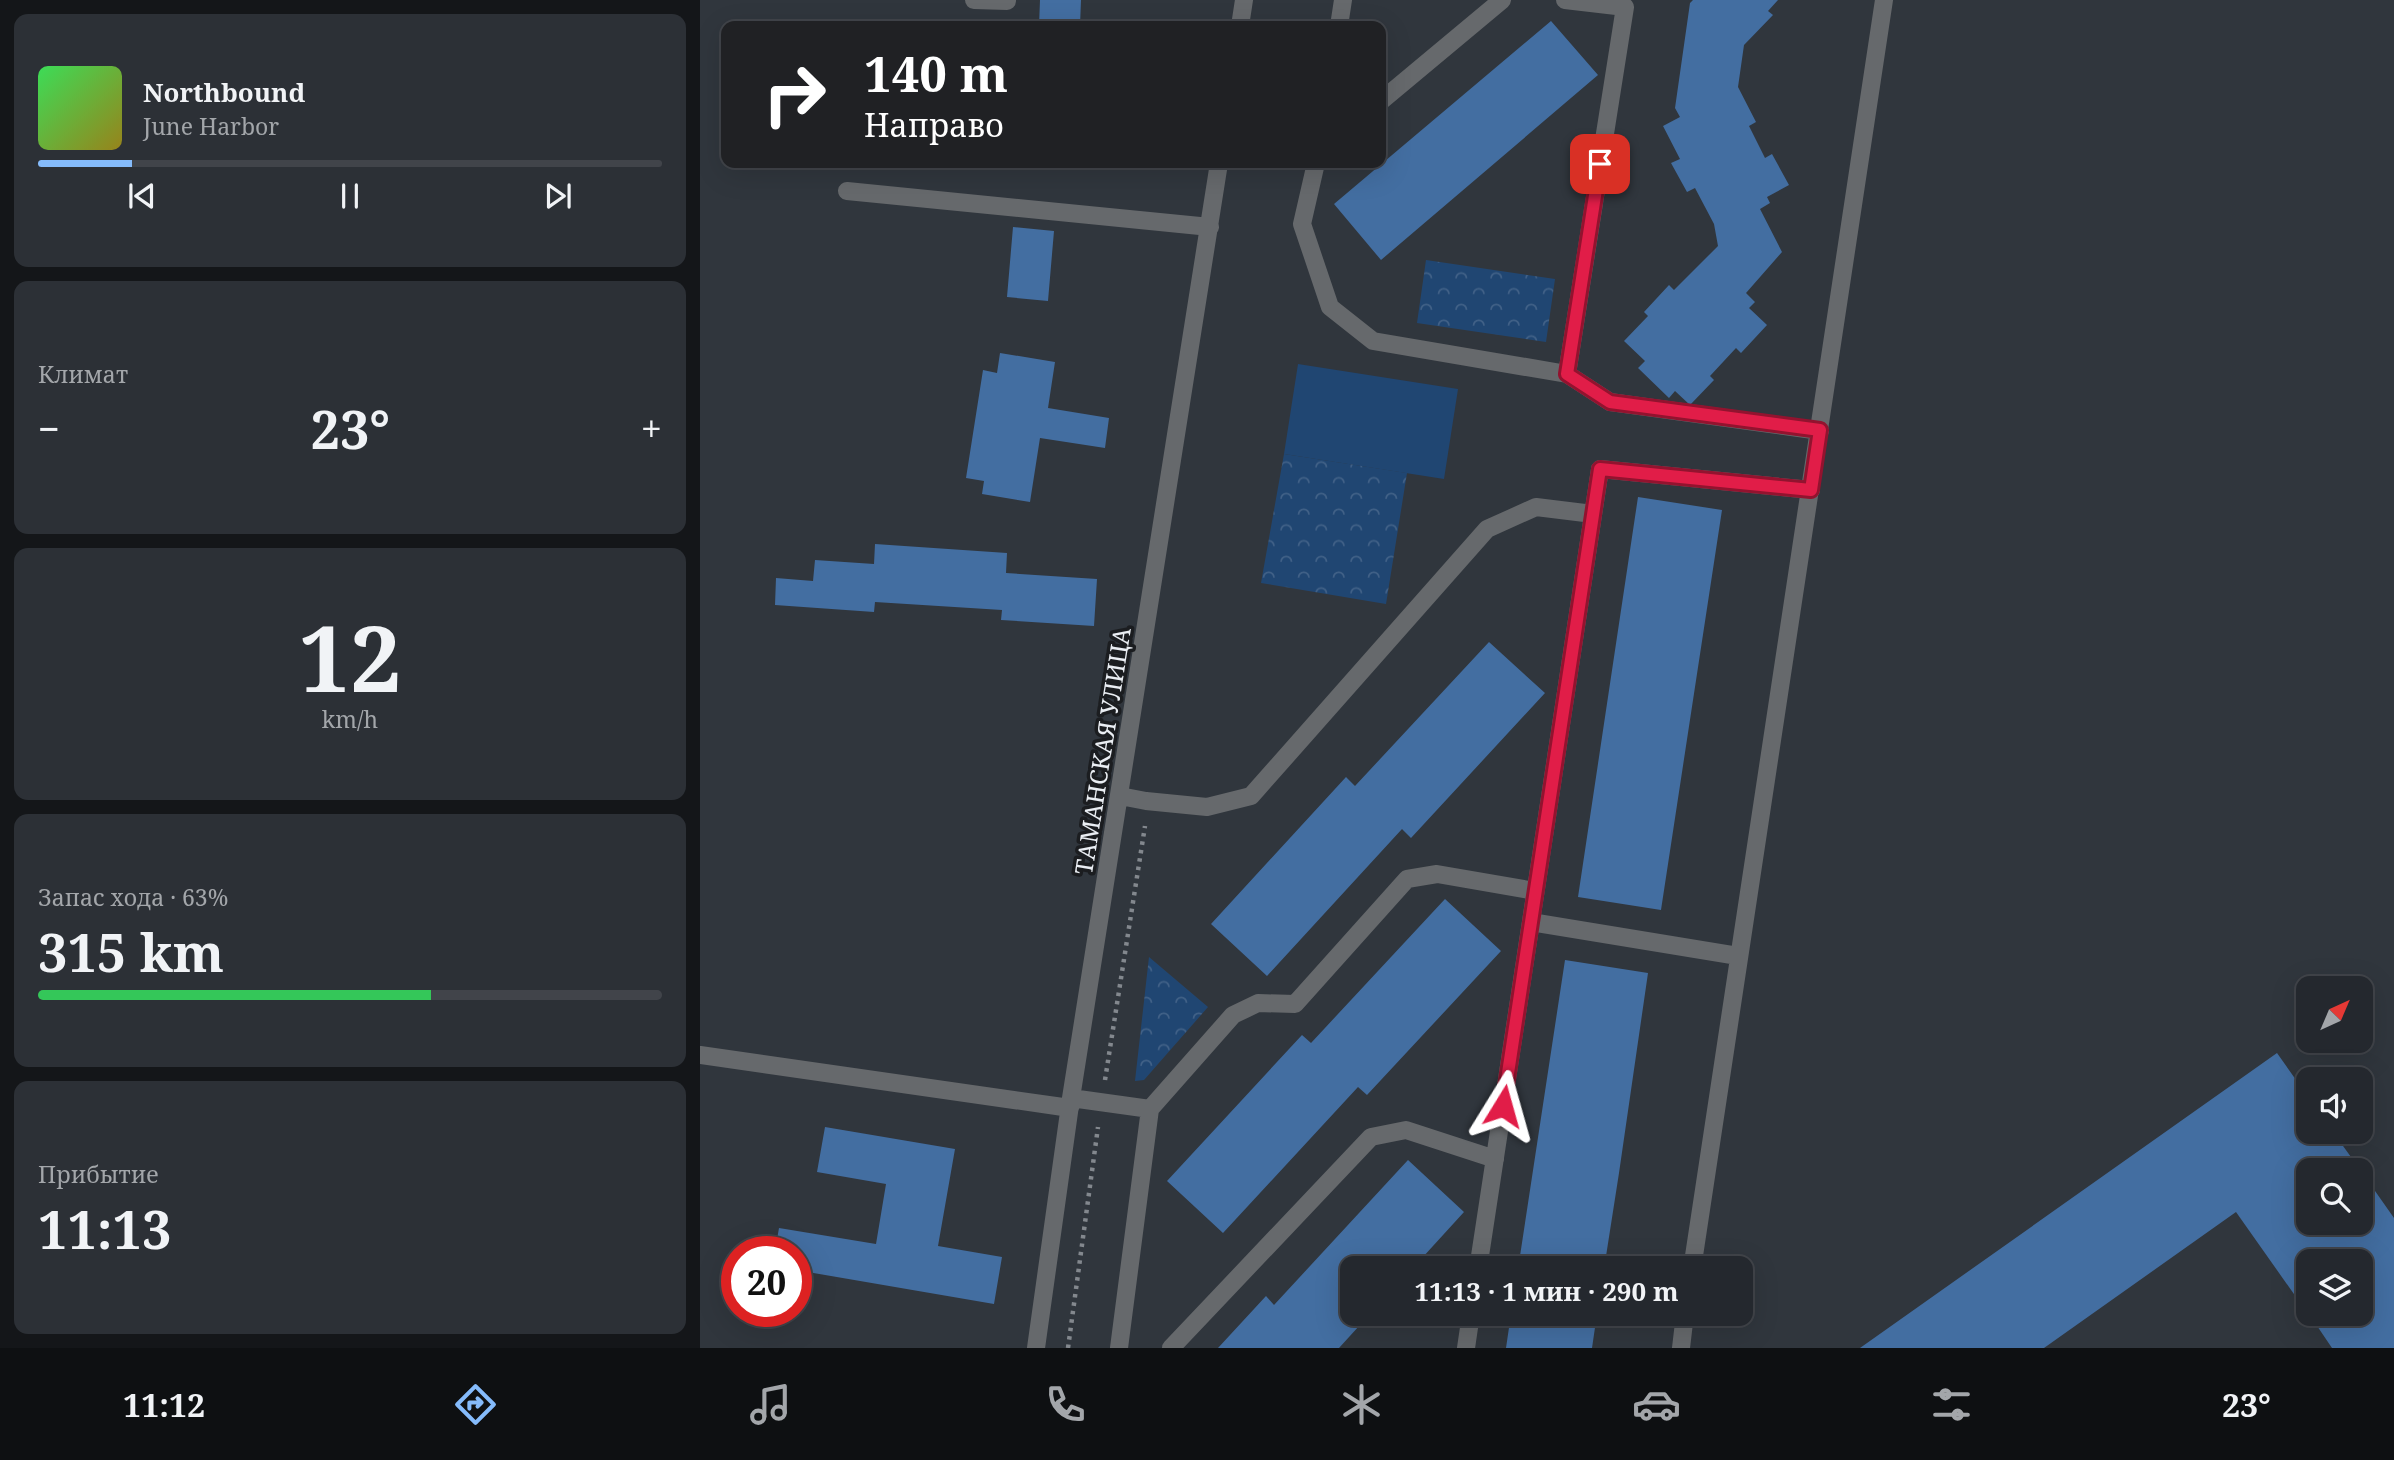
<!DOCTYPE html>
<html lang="ru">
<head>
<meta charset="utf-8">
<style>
	:root { --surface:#24282e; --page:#2c3036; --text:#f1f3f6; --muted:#a3a6aa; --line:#41444a; --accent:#85bbfb }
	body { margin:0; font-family:"Noto Serif",serif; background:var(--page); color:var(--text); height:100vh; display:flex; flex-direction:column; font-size:26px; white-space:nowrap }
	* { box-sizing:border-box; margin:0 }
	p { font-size:23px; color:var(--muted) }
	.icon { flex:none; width:38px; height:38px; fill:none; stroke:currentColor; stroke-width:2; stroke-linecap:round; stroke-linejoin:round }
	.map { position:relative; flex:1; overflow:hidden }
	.details { display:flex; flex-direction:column; gap:14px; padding:14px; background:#141619; width:700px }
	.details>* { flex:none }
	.banner { position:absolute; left:21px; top:21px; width:665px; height:147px; border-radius:14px; box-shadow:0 7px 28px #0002,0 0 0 2px var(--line); background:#202124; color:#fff; overflow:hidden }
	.needle { width:46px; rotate:44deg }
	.tools { position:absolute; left:1596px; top:976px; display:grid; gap:14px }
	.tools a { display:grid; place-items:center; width:77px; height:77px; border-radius:14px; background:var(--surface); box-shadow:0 7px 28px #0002,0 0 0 2px var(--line); font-size:35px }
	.speed { position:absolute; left:21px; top:1236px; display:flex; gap:14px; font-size:35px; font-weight:700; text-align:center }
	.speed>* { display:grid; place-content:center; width:91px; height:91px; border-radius:50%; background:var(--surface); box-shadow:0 7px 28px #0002,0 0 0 2px var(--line); line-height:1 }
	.speed .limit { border:10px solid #d22; background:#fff; color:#111 }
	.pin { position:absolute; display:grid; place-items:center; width:60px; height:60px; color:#fff; margin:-30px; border-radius:14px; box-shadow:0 4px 10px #0006 }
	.me { position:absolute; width:77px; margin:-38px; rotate:8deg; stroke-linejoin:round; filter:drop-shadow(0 0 5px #0008) }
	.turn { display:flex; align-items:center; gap:24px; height:147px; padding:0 28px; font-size:32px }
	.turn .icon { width:91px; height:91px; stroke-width:2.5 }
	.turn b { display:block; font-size:49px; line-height:60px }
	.big { font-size:52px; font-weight:700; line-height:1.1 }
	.details .card { flex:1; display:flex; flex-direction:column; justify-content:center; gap:10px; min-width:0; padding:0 24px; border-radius:14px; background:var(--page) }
	.details .dial { align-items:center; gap:0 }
	.dial b { font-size:91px; line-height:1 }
	.song { display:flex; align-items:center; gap:21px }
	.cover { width:84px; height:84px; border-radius:10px; background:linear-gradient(135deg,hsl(130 70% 55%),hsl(50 70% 35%)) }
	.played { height:7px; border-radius:4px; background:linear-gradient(90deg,var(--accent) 15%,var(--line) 15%) }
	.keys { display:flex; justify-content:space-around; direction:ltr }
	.heat { display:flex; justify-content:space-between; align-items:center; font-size:38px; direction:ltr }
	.charge { height:10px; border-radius:5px; background:linear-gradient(90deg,#34c759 63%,var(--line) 0) }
	.trip { position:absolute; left:640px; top:1256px; width:413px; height:70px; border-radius:14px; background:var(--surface); box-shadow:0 7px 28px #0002,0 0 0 2px var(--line); font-weight:700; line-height:70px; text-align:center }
	.tabs { display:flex; height:112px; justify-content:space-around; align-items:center; background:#0e1012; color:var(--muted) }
	.tabs .icon { width:49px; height:49px }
	.tabs .current { color:var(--accent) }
	.tabs b { font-size:32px; color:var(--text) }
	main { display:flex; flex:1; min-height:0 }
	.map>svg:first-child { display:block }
	.grass { fill:#204672 }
	.park { fill:url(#park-crowns) }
	.building { fill:#436ea1 }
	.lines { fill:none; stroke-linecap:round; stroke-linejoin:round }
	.path { stroke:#83888e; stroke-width:4.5; stroke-dasharray:3.5 5; stroke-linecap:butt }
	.minor { stroke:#66696c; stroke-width:18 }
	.route-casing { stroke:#92132f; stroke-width:18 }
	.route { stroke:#e11d48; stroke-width:12 }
	.labels { text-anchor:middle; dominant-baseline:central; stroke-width:7; stroke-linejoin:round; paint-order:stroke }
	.street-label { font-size:24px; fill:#eaeef3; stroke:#1b1d20 }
</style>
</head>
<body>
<main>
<section class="details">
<div class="card">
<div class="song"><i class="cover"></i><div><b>Northbound</b><p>June Harbor</p></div></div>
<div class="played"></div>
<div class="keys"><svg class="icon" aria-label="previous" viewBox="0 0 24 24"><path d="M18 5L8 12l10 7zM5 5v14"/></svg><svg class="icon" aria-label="pause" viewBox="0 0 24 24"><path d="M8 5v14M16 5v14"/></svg><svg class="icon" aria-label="next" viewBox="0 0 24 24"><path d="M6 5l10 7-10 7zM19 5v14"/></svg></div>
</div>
<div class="card"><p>Климат</p>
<div class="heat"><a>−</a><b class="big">23°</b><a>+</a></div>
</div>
<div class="card dial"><b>12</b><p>km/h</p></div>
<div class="card"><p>Запас хода · 63%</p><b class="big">315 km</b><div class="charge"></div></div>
<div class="card"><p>Прибытие</p><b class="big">11:13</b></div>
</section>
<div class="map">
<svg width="1694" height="1348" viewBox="0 0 1694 1348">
	<defs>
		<pattern id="park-crowns" width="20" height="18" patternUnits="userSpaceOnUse" patternTransform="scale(1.75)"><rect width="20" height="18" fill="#204672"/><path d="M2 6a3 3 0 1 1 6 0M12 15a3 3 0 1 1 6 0" fill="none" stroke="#416187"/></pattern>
	</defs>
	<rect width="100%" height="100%" fill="#30363d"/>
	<!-- grass -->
	<path class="grass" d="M598 364 758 389 744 479 584 454Z"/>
	<!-- park -->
	<path class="park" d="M726 260 855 279 846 342 717 323Z
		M584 454 707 473 686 604 561 583Z
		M449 957 508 1007 444 1080 435 1081Z"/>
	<!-- building -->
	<path class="building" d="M340 0H381L380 26H339Z
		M993 0H1078L1068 11 1073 15 1044 45 1038 87 1056 122 1049 126 1065 158 1072 154 1089 185 1067 197 1070 203 1060 209 1082 252 1046 293 1055 302 1049 308 1067 325 1041 353 1036 348 1010 376 1014 380 990 405 975 391 969 398 938 368 945 361 924 341 948 316 944 312 969 285 974 290 1018 246 1014 224 995 188 987 192 971 163 980 159 963 126 980 117 975 108 990 3Z
		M851 21 898 75 681 260 634 204Z
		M313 227 354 231 348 301 307 297Z
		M300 353 355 362 348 408 409 418 405 448 340 438 330 502 282 494 284 481 266 478 283 370 297 373Z
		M938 497 1022 510 961 910 878 897Z
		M175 544 307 553 306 573 397 579 394 626 301 620 302 610 175 602 174 612 75 605 76 578 113 581 115 560 174 564Z
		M789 642 845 693 711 838 702 829 567 976 511 924 646 777 655 786Z
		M745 899 801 951 667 1095 658 1087 523 1233 467 1181 602 1035 611 1043Z
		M865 960 948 973 919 1173 904 1269H818Z
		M1577 1053 1608 1097V1132H1633L1661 1171H1608V1223H1661V1171L1694 1218V1348H1632L1609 1314H1661V1262H1608V1314L1536 1212 1344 1348H1160Z
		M125 1127 255 1149 238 1246 302 1257 294 1304 96 1270V1251H75L79 1228 176 1244 186 1184 117 1172Z
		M708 1160 764 1212 712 1269H653V1314H670L639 1348H518L566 1296 574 1305Z
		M811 1314H897L892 1348H806Z"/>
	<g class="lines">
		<!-- path -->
		<path class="path" d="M405 1080 445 826
			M368 1348 398 1127"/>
		<!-- minor -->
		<path class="minor" d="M274 0 307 1
			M865 0 925 7 867 374
			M540 26 544 0
			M639 26 643 0
			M681 101 802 0
			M616 163 602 224 630 307 673 341 867 374 910 402 1120 431
			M147 191 510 227
			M420 796 446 801 507 807 551 796 787 529 836 507 893 514
			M831 922 1038 956
			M0 1055 370 1108
			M371 1098 450 1109 419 1348
			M450 1109 533 1015 558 1003 595 1004 707 879 737 874 835 891
			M778 1269 900 469 1111 490
			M992 1269 1184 0
			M336 1348 371 1098 519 163
			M471 1348 671 1137 706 1130 795 1159
			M766 1348 771 1314
			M981 1348 985 1314"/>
	</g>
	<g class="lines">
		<defs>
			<path id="route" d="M803 1106 900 469 1111 490 1120 430 910 402 867 374 900 164"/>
		</defs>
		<!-- route casing -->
		<use href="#route" class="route-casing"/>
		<!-- route -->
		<use href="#route" class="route"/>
	</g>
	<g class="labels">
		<!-- street labels -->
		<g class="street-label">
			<text transform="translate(402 751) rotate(-81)">ТАМАНСКАЯ УЛИЦА</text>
		</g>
	</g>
</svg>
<div class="tools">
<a><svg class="needle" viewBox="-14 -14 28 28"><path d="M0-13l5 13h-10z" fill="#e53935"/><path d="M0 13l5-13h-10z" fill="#a3a6aa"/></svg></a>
<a><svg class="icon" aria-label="sound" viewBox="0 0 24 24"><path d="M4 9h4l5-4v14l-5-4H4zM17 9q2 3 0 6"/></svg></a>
<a><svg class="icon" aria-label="search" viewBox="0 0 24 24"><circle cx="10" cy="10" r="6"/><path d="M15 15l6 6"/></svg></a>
<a><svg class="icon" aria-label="layers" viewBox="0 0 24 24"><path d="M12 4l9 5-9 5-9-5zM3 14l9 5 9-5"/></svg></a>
</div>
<div class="speed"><div class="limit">20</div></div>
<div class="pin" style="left:900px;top:164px;background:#d93025"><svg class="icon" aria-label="arrive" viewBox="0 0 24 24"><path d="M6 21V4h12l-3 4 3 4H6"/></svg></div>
<svg class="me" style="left:803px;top:1106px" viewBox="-20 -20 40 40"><path d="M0-17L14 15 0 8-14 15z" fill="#e11d48" stroke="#fff" stroke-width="4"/></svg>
<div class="trip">11:13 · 1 мин · 290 m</div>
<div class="banner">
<div class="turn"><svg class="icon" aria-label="right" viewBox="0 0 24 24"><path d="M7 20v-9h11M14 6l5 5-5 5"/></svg><div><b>140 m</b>Направо</div></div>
</div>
</div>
</main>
<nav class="tabs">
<b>11:12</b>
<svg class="icon current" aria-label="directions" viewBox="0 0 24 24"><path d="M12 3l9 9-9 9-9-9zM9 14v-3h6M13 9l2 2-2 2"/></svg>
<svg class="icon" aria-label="music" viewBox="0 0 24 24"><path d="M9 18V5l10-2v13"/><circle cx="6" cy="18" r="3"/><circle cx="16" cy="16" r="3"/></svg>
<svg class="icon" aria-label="phone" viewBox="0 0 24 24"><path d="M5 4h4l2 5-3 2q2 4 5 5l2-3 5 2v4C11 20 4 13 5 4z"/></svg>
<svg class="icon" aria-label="climate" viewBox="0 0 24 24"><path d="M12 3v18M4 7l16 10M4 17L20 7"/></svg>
<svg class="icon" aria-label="car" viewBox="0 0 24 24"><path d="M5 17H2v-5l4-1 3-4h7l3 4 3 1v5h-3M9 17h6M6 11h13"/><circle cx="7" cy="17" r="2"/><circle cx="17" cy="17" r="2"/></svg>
<svg class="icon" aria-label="filters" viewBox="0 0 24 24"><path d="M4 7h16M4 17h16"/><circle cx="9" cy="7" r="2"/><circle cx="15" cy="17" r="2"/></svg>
<b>23°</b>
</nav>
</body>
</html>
